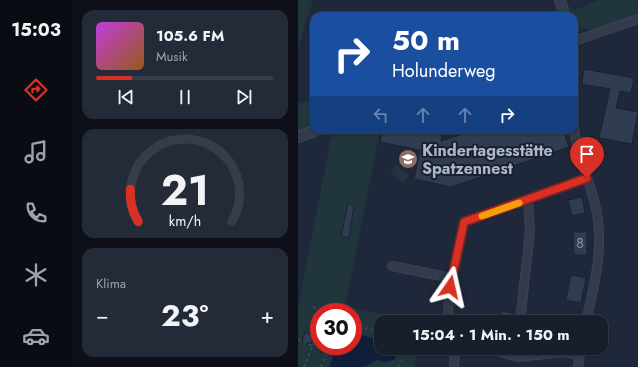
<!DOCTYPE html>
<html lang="de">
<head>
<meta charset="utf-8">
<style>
	:root { --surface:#171e2c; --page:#242b38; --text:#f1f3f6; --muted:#9ea2a9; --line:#363c48; --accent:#d93025 }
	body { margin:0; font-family:Jost,sans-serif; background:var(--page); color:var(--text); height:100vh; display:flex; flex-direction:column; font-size:15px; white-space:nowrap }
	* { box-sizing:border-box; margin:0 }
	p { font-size:13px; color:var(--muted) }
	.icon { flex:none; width:22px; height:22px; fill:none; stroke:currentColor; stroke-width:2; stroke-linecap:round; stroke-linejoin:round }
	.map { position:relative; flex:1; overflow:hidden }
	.sheet { display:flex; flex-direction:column; gap:10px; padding:10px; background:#0d1018; width:226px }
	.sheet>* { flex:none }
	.hud { position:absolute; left:12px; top:12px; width:268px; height:122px; border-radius:12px; box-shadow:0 1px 3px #0004,0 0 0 1px var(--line); background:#1a4fa0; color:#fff; overflow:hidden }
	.speed { position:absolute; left:12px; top:303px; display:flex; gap:8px; font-size:20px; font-weight:700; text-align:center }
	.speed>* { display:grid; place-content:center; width:52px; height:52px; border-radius:50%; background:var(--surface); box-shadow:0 1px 3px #0004,0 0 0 1px var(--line); line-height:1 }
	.speed .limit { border:6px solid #d22; background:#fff; color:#111 }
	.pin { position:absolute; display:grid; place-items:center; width:34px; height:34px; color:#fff; margin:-41px -17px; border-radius:50% 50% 50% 0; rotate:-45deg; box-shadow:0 0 4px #0007 }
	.pin .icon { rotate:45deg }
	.me { position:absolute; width:44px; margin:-22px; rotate:11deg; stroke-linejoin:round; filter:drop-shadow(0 0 3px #0008) }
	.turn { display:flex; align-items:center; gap:14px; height:84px; padding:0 16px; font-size:18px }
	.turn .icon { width:52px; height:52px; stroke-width:2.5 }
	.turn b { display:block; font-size:28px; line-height:34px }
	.lanes { display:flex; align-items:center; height:38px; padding:0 16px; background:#0003; justify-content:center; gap:20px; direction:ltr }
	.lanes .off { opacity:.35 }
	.big { font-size:30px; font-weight:700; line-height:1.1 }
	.sheet .tile { flex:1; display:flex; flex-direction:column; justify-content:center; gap:6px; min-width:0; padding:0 14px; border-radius:12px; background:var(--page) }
	.sheet .dial { align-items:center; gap:0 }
	.dial svg { height:104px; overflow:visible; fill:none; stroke:var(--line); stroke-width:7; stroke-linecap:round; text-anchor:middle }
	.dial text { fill:var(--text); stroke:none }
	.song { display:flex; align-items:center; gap:12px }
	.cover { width:48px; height:48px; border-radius:6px; background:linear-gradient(135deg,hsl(290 70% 55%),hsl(30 70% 35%)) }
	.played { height:4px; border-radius:2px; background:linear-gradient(90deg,var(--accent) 20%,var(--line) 20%) }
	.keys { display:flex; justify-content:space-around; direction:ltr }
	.heat { display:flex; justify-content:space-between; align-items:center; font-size:22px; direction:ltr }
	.trip { position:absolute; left:76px; top:315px; width:234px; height:40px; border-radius:12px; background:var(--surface); box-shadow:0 1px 3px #0004,0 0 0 1px var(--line); font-weight:700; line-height:40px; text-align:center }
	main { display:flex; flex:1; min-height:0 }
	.tab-bar { display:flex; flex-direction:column; width:72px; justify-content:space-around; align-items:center; background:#090c12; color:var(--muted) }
	.tab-bar .icon { width:28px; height:28px }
	.tab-bar .current { color:var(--accent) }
	.tab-bar b { font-size:18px; color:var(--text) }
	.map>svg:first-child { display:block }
	.green { fill:#21363c; fill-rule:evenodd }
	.water { fill:#111e39 }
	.building { fill:#303c52; stroke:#1a2231 }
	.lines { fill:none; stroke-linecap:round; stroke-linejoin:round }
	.minor-casing { stroke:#3c4454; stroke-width:10 }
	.tertiary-casing { stroke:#3c4454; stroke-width:12 }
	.path { stroke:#395054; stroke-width:1.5; stroke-dasharray:3 3; stroke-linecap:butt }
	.minor { stroke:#323a4b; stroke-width:8 }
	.tertiary { stroke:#323a4b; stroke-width:10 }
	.route-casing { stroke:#8d1f18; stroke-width:10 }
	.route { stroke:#d93025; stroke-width:7 }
	.slow { stroke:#f59e0b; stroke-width:7 }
	.labels { text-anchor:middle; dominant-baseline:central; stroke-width:4; stroke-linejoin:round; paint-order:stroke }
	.number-label { font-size:14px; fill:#8c95a8 }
	.poi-label { font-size:16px; font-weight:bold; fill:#adb5c7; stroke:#18202f; text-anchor:start }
</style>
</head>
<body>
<main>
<nav class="tab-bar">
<b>15:03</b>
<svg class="icon current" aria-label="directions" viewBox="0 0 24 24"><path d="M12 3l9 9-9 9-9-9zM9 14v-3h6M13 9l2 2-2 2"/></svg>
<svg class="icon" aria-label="music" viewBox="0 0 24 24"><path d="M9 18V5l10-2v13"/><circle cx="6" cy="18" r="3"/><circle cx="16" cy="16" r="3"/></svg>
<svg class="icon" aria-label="phone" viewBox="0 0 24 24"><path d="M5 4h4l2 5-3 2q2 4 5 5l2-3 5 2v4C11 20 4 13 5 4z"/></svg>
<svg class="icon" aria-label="climate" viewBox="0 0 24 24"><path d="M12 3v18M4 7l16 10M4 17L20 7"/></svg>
<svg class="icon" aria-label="car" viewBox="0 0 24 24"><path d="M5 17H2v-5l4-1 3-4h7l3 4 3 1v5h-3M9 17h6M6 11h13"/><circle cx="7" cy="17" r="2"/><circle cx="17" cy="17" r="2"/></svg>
</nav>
<section class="sheet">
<div class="tile">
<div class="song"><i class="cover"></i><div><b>105.6 FM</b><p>Musik</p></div></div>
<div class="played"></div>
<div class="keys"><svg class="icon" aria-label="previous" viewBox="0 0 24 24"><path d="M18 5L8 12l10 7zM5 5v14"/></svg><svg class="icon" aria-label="pause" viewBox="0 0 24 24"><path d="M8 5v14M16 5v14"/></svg><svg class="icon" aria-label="next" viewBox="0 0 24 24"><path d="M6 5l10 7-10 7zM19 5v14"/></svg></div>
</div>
<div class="tile dial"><svg viewBox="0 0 100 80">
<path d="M14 69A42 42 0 1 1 86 69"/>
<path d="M14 69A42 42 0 0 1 8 44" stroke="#d93025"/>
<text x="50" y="56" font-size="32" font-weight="700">21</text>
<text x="50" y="72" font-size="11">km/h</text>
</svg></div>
<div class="tile"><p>Klima</p>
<div class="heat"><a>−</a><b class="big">23°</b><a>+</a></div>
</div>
</section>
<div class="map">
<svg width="340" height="367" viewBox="0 0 340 367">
	<rect width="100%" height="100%" fill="#1f283b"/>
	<!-- green -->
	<path class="green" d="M0 0H15L0 48Z
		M300 0H340V14C324 20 294 38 279 24 275 19 274 13 271 7L277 10Z
		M16 100V125L0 131V102L4 103Z
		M47 130H82L47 306 108 320 109 322H83V348H119L116 367H0V307L34 134ZM21 312H55V346H21Z
		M98 165 111 175 105 183 92 172Z"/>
	<!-- water -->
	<path class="water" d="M55 333 83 340V348H98L100 353 96 360 85 362 79 360 67 367H31L39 346H55Z"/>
	<!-- building -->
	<path class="building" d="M286 69 336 78 333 93 322 91 318 108 340 112 334 144 301 138 312 89 284 84Z
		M84 130H140L145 131 143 141 178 130H265L271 147 153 187 116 179 122 150 82 142Z
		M284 197 287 213 274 216 270 200Z
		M50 203 56 205 51 238 43 236Z
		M275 232H289V255H276Z
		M273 275 288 278 283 303 268 300Z
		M203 311 214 313 213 322H202Z
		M7 332 16 336 13 344 4 340Z"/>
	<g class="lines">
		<defs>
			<path id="minor" d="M276 41 340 19
				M276 58V79
				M276 128C279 154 291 179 297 204 307 244 297 283 288 322
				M94 266 154 278
				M150 322 151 295 166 222 289 178
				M222 322 232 231 230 200
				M189 348 220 357 265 352
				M246 348 281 355
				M156 367 157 348
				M280 367 283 348"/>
			<path id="tertiary" d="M262 0 267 16
				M0 137 19 130"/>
		</defs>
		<!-- minor casing -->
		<use href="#minor" class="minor-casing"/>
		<!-- tertiary casing -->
		<use href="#tertiary" class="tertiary-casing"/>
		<!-- path -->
		<path class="path" d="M15 307 29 312
			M55 325 83 332
			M0 339 15 346
			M6 367 21 331
			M23 367 32 346
			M100 367 107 355 108 348"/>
		<!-- minor -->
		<use href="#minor" class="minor"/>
		<!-- tertiary -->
		<use href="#tertiary" class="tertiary"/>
	</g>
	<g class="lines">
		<defs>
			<path id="route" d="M152 287 166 222 289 178"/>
		</defs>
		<!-- route casing -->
		<use href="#route" class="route-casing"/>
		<!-- route -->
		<use href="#route" class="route"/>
		<!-- slow -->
		<path class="slow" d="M184 216 221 203"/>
	</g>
	<!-- icons -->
	<defs>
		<symbol id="school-disc" viewBox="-11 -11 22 22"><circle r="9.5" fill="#8d6e63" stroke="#18202f"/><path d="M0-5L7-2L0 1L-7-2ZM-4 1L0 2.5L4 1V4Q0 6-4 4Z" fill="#fff"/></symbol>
	</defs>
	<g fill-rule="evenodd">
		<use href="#school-disc" x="99" y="148" width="22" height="22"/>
	</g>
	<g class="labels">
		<!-- number labels -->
		<g class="number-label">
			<text x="282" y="243">8</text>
		</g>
		<!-- poi labels -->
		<g class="poi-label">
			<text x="124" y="150">Kindertagesstätte<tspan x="124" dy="18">Spatzennest</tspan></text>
		</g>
	</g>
</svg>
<div class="speed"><div class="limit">30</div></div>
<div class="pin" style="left:289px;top:178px;background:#d93025"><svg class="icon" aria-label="arrive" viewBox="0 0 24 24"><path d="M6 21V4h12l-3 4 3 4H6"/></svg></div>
<svg class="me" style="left:152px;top:287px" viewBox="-20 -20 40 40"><path d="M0-17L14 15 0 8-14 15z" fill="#d93025" stroke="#fff" stroke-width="4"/></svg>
<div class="trip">15:04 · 1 Min. · 150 m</div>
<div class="hud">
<div class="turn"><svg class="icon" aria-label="right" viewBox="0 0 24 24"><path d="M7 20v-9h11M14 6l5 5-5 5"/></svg><div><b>50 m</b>Holunderweg</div></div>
<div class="lanes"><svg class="icon off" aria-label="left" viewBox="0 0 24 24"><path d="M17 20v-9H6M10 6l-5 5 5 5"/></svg><svg class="icon off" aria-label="ahead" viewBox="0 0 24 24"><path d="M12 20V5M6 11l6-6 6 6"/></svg><svg class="icon off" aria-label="ahead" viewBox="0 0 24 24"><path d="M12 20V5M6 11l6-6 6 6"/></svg><svg class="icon" aria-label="right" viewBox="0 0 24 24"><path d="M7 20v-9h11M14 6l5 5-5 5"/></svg></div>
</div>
</div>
</main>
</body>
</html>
